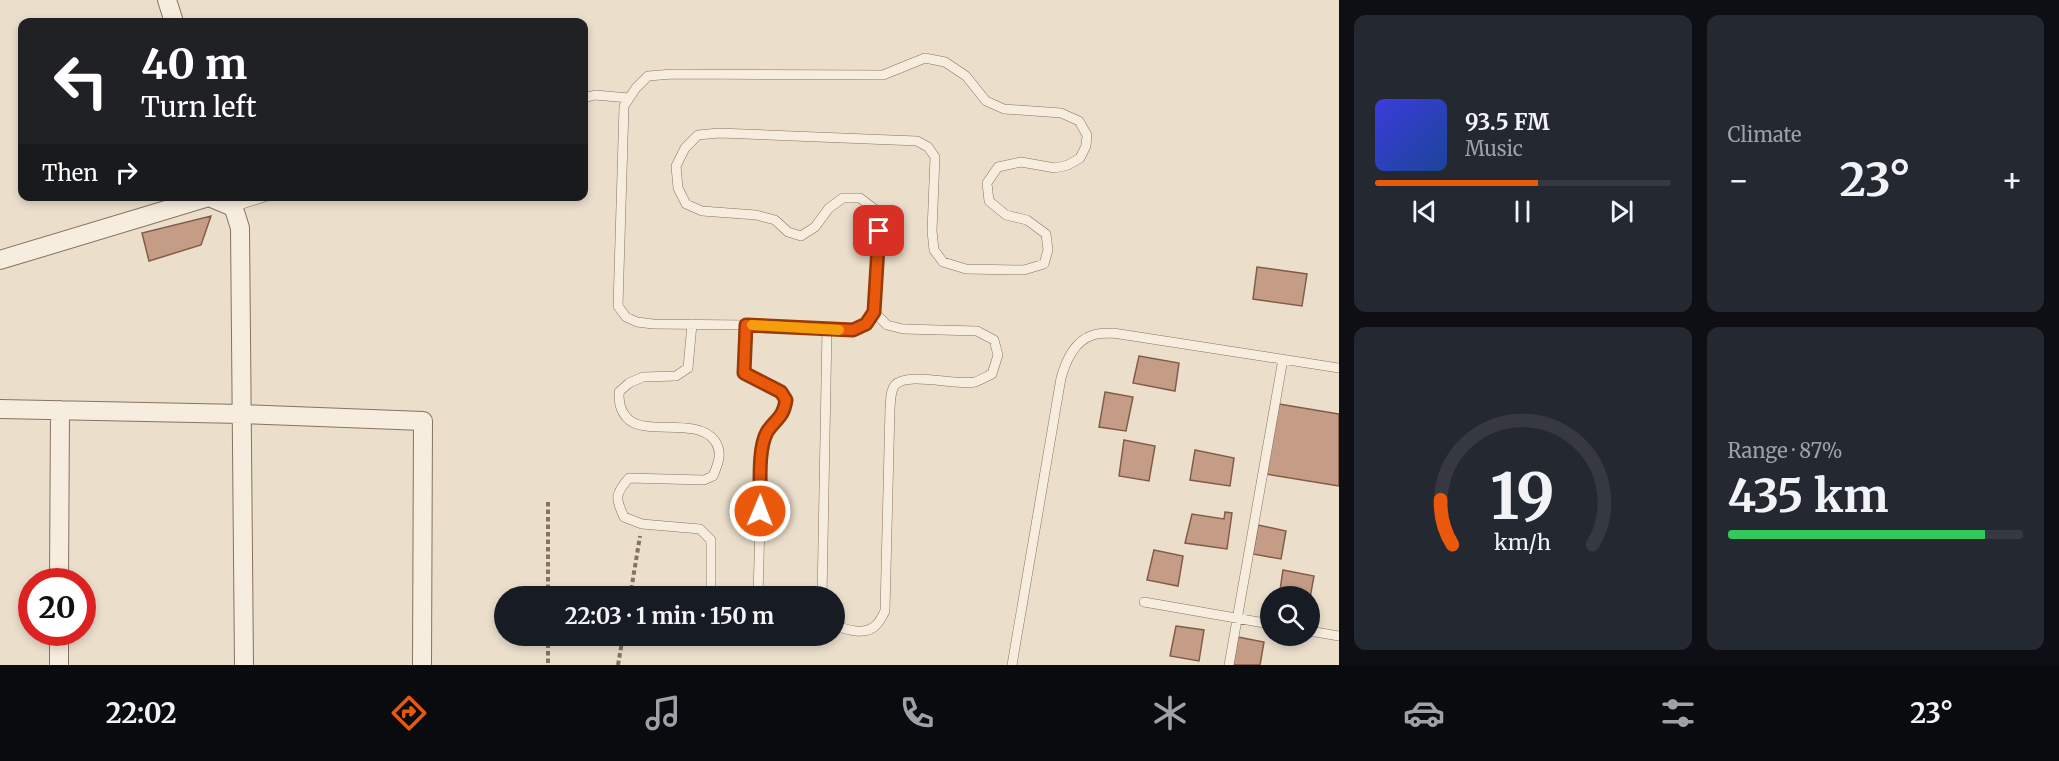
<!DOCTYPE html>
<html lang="en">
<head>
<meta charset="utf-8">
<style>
	:root { --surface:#171b24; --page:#242831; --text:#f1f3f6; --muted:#9ea1a6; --line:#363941; --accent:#ea580c }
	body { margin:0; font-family:Merriweather,serif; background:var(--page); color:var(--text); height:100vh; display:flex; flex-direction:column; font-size:22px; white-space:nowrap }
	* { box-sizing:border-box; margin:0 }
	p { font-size:20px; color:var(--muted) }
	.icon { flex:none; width:33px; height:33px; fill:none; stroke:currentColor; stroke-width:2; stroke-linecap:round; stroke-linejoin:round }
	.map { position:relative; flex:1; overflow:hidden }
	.side { display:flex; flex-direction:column; gap:15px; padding:15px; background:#0d0f14; width:720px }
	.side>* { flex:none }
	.hud { position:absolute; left:18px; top:18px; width:570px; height:183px; border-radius:12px; box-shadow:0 3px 9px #0003; background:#202124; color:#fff; overflow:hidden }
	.buttons { position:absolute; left:1260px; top:586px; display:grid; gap:12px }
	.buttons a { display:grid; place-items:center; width:60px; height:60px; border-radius:50%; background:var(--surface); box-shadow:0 3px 9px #0003; font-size:30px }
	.speed { position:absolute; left:18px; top:568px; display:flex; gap:12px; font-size:30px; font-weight:700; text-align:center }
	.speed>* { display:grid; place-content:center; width:78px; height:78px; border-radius:50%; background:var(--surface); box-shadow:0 3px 9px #0003; line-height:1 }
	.speed .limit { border:9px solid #d22; background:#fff; color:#111 }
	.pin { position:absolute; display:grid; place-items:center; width:51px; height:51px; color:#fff; margin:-26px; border-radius:12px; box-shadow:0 3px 9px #0006 }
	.me { position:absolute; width:66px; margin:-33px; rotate:1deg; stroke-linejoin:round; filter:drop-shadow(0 0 4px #0008) }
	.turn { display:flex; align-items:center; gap:21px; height:126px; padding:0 24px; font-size:27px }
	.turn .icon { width:78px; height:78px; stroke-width:2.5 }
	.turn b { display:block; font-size:42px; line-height:51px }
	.then { display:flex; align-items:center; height:57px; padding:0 24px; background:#0003; gap:12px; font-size:22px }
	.big { font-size:45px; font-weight:700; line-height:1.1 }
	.side .card { flex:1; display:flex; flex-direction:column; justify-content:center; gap:9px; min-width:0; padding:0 21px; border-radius:12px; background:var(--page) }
	.side .dial { align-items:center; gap:0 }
	.dial svg { height:156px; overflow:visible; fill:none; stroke:var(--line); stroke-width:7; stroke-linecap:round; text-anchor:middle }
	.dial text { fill:var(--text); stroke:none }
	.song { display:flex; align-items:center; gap:18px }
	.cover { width:72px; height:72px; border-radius:9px; background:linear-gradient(135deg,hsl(240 70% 55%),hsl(220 70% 35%)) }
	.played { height:6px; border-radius:3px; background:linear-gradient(90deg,var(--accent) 55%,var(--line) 55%) }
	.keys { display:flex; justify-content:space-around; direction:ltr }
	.heat { display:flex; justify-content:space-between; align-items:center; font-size:33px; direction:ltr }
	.charge { height:9px; border-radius:4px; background:linear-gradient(90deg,#34c759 87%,var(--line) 0) }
	.side .tiles { flex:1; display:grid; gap:15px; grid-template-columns:repeat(2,1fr) }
	.trip { position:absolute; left:494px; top:586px; width:351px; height:60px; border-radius:30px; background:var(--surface); box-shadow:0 3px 9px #0003; font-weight:700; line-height:60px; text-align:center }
	.tabs { display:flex; height:96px; justify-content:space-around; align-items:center; background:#090b0e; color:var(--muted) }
	.tabs .icon { width:42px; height:42px }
	.tabs .active { color:var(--accent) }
	.tabs b { font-size:27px; color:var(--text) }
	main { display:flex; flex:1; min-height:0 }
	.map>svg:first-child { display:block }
	.building { fill:#c59c85; stroke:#835c49; stroke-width:1.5 }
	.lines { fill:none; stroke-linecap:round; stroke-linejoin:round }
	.lane-casing { stroke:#877261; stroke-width:10 }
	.street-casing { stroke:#877261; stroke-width:20 }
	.path { stroke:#877261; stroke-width:4; stroke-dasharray:4.5 3; stroke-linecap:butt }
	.lane { stroke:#f6edde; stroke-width:9 }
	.street { stroke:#f6edde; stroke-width:18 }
	.route-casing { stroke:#983908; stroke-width:15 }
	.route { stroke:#ea580c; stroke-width:10 }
	.slow { stroke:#f59e0b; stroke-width:10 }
</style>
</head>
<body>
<main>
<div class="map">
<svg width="1339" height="665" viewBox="0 0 1339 665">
	<rect width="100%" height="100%" fill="#ebdfcc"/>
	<!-- building -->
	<path class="building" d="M211 216 201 245 149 261 142 233Z
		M1257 267 1307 274 1302 306 1253 299Z
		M1139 356 1179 363 1175 391 1133 383Z
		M1105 392 1133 397 1126 431 1099 427Z
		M1279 404 1339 414V486L1266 474Z
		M1124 440 1155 446 1149 481 1119 476Z
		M1195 450 1234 458 1230 486 1190 480Z
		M1225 512 1232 513 1227 549 1185 543 1192 514 1224 519Z
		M1258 525 1286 531 1281 559 1253 554Z
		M1154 550 1183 556 1178 586 1147 580Z
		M1283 570 1314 576 1310 598 1279 597Z
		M1176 626 1204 630 1199 661 1170 656Z
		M1238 637 1264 642 1260 665H1233Z"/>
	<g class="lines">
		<defs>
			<path id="lane" d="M925 58 945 62 966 76 986 101 1004 109 1061 113 1079 121 1087 135 1086 146 1080 158 1068 165 1055 168 1021 162 998 167 987 183 989 201 1006 215 1027 220 1046 234 1048 250 1044 264 1024 270 966 269 943 262 934 250 932 231 935 157 928 147 917 141 719 133 698 135 685 148 676 166 678 188 686 204 702 211 756 215 775 220 788 232 801 236 815 227 829 208 843 198H860L877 211 879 231 874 312 866 324 853 330 746 325 653 324 637 322 626 317 618 306 624 106 636 88 648 76 673 74 883 75Z
				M584 98 595 95 629 98
				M233 207 267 196
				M692 324 688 368 676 376 643 377 629 383 619 392C619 403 620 410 627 418 644 437 697 416 715 441 723 453 718 464 713 476L704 480 629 478C615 494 615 498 624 517L642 524 700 529 711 540V597
				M746 325 744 373 781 392 786 400 784 413 767 431 762 447 758 597
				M822 597 827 329
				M1144 602 1270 624
				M834 623C845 631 867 636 877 624 880 621 883 615 885 611L890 408C891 400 890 391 895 385 907 371 957 386 975 382 981 380 987 376 992 374L998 355 994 340 977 331 903 329 887 325 874 312
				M1310 631 1339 636
				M1012 665 1061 378C1066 361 1074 341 1093 335 1099 333 1107 333 1113 333L1339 368
				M1229 665 1283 359"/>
			<path id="street" d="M167 0 174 22
				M230 196 240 228 244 665
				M0 260 209 197 233 207
				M0 409 242 414 423 421 422 665
				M59 582 60 410
				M59 665V633"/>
		</defs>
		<!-- lane casing -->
		<use href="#lane" class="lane-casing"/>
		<!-- street casing -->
		<use href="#street" class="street-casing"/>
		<!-- path -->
		<path class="path" d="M548 502V597
			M630 597 640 536
			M548 636V665
			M618 665 623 636"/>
		<!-- lane -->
		<use href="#lane" class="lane"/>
		<!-- street -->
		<use href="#street" class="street"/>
	</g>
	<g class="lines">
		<defs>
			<path id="route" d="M760 511C761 489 757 450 767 432 776 418 783 419 786 400L781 392 744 373 746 325 853 330 866 324 874 312 879 231"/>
		</defs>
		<!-- route casing -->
		<use href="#route" class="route-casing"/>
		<!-- route -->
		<use href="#route" class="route"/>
		<!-- slow -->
		<path class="slow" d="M752 325 839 330"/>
	</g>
</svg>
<div class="buttons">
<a><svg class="icon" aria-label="search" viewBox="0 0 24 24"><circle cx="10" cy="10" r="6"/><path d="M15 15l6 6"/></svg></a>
</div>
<div class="speed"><div class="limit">20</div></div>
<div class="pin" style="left:879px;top:231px;background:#d93025"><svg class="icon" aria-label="arrive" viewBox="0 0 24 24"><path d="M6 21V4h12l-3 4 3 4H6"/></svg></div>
<svg class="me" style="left:760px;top:511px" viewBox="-20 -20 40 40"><circle r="17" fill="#ea580c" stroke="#fff" stroke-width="3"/><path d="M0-11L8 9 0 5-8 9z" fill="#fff"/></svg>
<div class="trip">22:03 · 1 min · 150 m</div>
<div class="hud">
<div class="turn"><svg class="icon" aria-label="left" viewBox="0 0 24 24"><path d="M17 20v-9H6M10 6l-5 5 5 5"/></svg><div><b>40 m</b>Turn left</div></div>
<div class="then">Then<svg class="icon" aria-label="right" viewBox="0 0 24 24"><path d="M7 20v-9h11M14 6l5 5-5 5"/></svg></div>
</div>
</div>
<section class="side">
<div class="tiles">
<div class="card">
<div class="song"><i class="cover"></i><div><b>93.5 FM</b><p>Music</p></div></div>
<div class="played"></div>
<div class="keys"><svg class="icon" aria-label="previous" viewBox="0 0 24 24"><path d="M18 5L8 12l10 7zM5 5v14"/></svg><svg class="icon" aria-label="pause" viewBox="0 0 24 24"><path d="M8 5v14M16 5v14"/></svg><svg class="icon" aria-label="next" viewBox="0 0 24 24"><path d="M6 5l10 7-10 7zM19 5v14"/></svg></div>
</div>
<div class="card"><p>Climate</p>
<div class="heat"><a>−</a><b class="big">23°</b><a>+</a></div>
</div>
<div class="card dial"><svg viewBox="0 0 100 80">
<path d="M14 69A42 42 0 1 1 86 69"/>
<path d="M14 69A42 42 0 0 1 8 46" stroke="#ea580c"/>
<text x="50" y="56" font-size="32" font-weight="700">19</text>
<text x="50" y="72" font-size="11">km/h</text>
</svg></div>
<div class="card"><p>Range · 87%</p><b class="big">435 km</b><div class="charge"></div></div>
</div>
</section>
</main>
<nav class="tabs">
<b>22:02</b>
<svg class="icon active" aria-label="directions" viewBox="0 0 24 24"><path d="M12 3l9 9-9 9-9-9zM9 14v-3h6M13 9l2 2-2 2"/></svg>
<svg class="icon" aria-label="music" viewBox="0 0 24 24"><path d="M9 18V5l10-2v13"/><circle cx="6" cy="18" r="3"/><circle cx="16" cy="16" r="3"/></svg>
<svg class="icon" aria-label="phone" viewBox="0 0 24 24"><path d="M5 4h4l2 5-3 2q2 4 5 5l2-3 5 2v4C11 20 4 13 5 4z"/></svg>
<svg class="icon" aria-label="climate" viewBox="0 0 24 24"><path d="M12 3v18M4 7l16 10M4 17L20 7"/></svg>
<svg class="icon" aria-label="car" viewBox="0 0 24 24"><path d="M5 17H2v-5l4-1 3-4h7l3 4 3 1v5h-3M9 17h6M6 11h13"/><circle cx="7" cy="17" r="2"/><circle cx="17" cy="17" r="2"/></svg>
<svg class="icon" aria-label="filters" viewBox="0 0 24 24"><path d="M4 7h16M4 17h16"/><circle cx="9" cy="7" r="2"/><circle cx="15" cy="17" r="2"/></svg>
<b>23°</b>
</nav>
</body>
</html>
